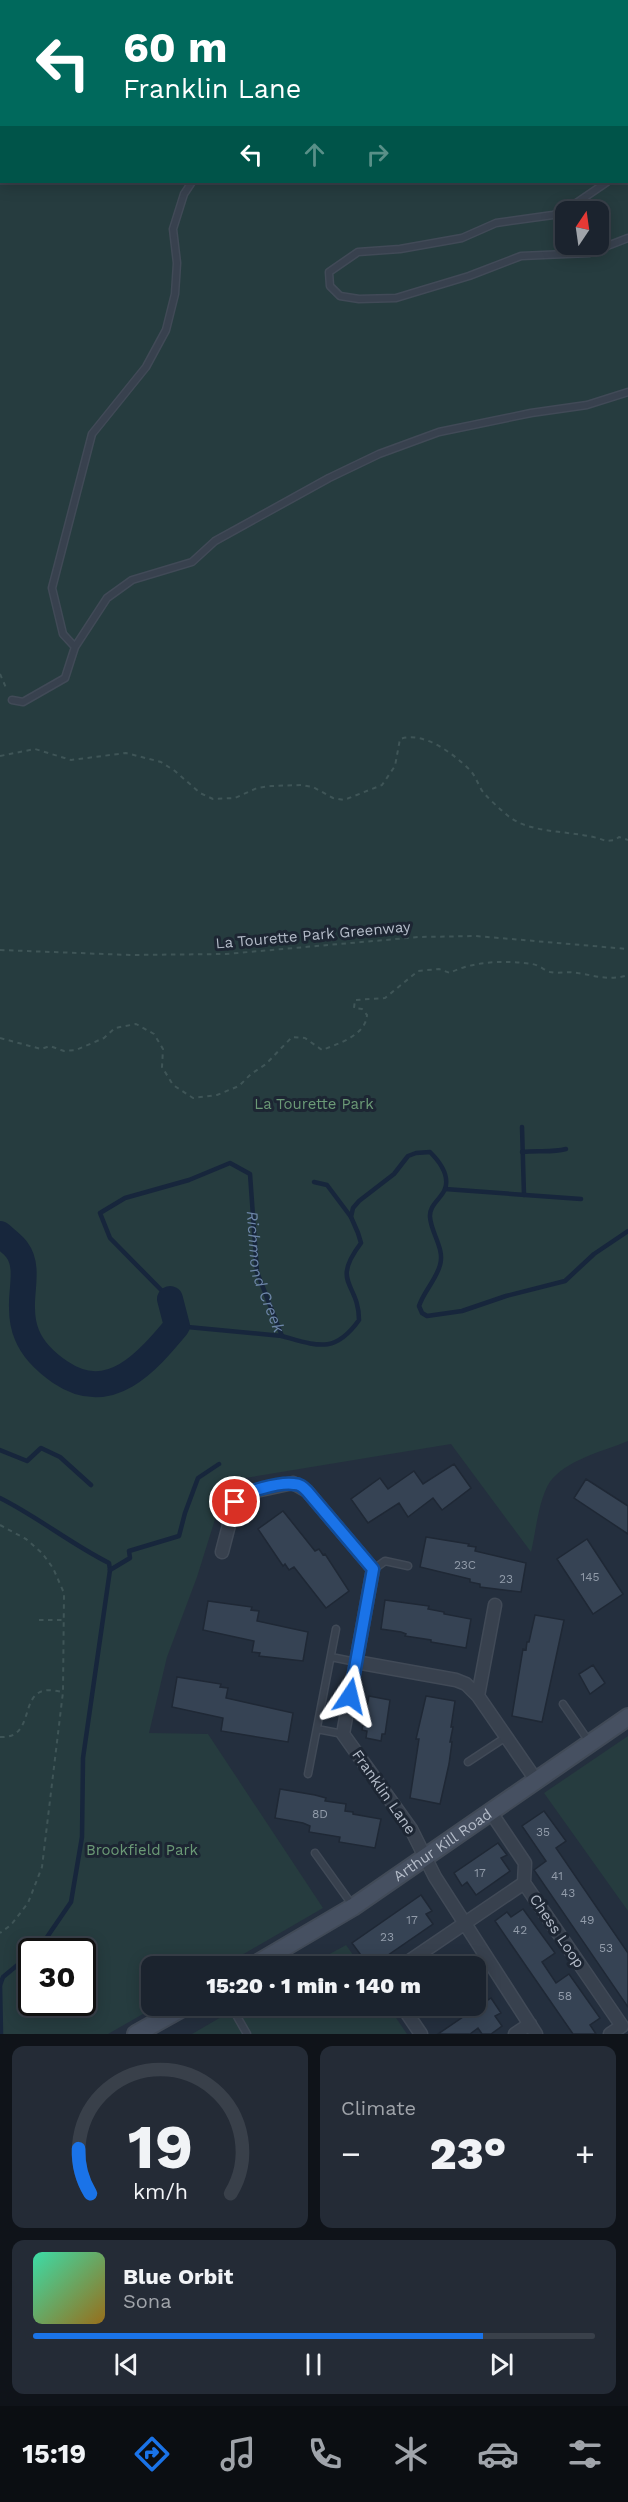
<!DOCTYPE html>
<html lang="en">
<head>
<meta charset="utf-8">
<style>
	:root { --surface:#1b232e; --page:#242b36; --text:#f1f3f6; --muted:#a0a4aa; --line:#39404a; --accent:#1a73e8 }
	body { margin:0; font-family:"Work Sans",sans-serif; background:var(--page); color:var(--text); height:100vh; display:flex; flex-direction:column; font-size:22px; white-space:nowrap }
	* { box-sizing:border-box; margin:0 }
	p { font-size:20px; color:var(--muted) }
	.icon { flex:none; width:33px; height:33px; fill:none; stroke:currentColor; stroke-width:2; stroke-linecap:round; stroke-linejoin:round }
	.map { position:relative; height:2034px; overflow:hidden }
	.drawer { display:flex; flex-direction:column; gap:12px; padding:12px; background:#0f1319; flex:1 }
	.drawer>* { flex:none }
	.banner { position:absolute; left:0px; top:0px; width:628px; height:183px; box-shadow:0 3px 15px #0003,0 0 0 2px var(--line); background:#00695c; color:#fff; overflow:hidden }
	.needle { width:39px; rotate:13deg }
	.buttons { position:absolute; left:555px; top:201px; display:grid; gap:12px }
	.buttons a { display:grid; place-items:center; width:54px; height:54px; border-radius:12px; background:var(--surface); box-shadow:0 3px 15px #0003,0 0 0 2px var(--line); font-size:30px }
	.speed { position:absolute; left:18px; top:1938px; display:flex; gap:12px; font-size:30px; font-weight:700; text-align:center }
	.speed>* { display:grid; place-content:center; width:78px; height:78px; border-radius:50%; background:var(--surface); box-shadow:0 3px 15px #0003,0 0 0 2px var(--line); line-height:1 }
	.speed .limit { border:3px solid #111; border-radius:9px; background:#fff; color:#111 }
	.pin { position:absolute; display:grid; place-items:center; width:51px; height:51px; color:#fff; margin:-26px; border:3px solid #fff; border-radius:50%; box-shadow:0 2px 6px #0007 }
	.me { position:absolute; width:66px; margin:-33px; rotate:10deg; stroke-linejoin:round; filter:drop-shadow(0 0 4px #0008) }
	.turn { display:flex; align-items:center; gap:21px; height:126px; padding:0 24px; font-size:27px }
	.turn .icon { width:78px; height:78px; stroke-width:2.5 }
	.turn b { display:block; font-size:42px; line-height:51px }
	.lanes { display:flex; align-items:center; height:57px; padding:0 24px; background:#0003; justify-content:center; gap:30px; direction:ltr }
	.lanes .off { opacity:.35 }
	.big { font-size:45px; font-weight:800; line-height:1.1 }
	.drawer .card { flex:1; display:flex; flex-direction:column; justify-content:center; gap:9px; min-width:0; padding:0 21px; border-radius:12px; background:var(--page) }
	.drawer .dial { align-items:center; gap:0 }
	.dial svg { height:156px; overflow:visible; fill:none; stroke:var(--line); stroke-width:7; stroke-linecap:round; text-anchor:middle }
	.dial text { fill:var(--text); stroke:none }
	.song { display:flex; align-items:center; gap:18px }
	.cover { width:72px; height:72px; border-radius:9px; background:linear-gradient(135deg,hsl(160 70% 55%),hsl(40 70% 35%)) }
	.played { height:6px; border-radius:3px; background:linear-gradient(90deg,var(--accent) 80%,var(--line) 80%) }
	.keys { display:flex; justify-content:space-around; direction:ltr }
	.heat { display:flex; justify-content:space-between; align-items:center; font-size:33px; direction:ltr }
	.drawer .tiles { flex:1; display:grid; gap:12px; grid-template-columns:1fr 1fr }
	.card:last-child { grid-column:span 2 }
	.trip { position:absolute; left:141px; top:1956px; width:345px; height:60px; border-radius:12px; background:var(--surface); box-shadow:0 3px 15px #0003,0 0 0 2px var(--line); font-weight:800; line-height:60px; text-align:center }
	.tabs { display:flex; height:96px; justify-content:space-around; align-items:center; background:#0b0e12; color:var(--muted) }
	.tabs .icon { width:42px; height:42px }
	.tabs .current { color:var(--accent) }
	.tabs b { font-size:27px; color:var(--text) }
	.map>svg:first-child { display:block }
	.green { fill:#263c3f; fill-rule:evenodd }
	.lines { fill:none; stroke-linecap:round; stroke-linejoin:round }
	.stream { stroke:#17263c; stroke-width:4.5 }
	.river { stroke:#17263c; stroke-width:26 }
	.building { fill:#364354; stroke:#1f2835; stroke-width:1.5 }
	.lane-casing { stroke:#414a57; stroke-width:9 }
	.street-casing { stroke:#414a57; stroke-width:15 }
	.secondary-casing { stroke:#414a57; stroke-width:20 }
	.path { stroke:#3f5557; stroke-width:2; stroke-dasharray:4.5 4.5; stroke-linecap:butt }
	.lane { stroke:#38414e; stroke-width:6 }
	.street { stroke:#38414e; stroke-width:12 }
	.secondary { stroke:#465061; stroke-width:16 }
	.route-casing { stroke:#114b97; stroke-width:15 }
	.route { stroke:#1a73e8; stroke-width:10 }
	.labels { text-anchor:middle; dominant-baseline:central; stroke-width:6; stroke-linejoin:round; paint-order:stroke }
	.number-label { font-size:12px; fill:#929caa }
	.street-label { font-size:15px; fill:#b4bcc9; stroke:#1d2633 }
	.park-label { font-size:15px; fill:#6b9a76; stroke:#1d2633 }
	.water-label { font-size:16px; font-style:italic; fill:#6d86a8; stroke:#1d2633 }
</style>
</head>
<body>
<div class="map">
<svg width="628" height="2034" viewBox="0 0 628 2034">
	<rect width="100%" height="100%" fill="#242f3e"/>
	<!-- green -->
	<path class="green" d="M0 0H628V1441C604 1451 572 1458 553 1478 539 1493 536 1532 531 1552L451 1444 227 1481 197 1577 167 1657 149 1733 208 1734 323 1908 223 1966H152V2006H157L108 2034H0ZM2 2H627V182H2ZM566 212H598V244H566ZM32 1952H82V2002H32Z
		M628 1736V1911L544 1793Z
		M346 1945 361 1966H308Z
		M240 2006H388L407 2034H192Z"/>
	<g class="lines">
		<!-- stream -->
		<g class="stream">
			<path d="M522 1127 524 1195"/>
			<path d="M522 1152C538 1150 551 1153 566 1149"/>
			<path d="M314 1182 327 1185 351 1217"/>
			<path d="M445 1189 581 1199"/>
			<path id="s1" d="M170 1299 110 1238 100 1213 125 1198 189 1180 230 1163 250 1174 257 1272 282 1336C318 1346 335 1354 359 1320 359 1282 330 1284 361 1243L358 1233 351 1217 353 1208 359 1201 394 1174 408 1156 416 1153 430 1152C439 1161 450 1175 445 1189 441 1199 429 1205 430 1217 431 1233 445 1249 440 1265 436 1280 424 1291 419 1306L422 1313 427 1316 462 1311 506 1296 565 1281 594 1254 628 1231"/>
			<path d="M177 1326 282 1336"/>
			<path d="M0 1450 27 1461 41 1448 60 1457 91 1485"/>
			<path d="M0 1498C38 1517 71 1544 109 1563L110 1570 83 1758 82 1837 71 1902 43 1943 33 1952"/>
			<path d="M110 1570 130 1558 129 1551 179 1536 185 1513 198 1478 219 1464"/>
			<path d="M0 1983 1 2034"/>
			<path d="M0 1985 3 1977 32 1953"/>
		</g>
		<!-- river -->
		<path class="river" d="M0 1234C5 1239 13 1244 17 1250 29 1266 21 1290 22 1308 22 1316 24 1328 27 1335 33 1350 47 1363 60 1372 110 1406 147 1362 177 1326L170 1299"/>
	</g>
	<!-- building -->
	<path class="building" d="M454 1464 471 1488 442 1510 433 1498 408 1517 399 1503 368 1523 351 1499 380 1478 388 1489 414 1471 423 1484Z
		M586 1479 628 1506V1534L574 1498Z
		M283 1511 315 1551 319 1549 323 1555 325 1554 349 1591 326 1608 294 1567 289 1570 285 1564 283 1566 258 1529Z
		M426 1537 469 1544 468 1546 476 1547 475 1551 526 1563 521 1592 480 1587V1584L470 1582V1579L420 1567Z
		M587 1539 623 1594 593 1614 557 1559Z
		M385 1600 429 1606 428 1609 444 1612V1614L471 1619 466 1648 431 1642V1640L405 1636 406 1634 401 1632 381 1629Z
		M208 1601 252 1607 251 1610 259 1611 257 1621 308 1632 303 1661 259 1656 260 1653 252 1652 254 1641 203 1630Z
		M535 1615 564 1620 542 1722 512 1716 523 1649 526 1650 527 1642H529Z
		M593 1665 605 1683 590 1694 579 1674Z
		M177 1677 221 1684 220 1687 228 1688 226 1698 293 1713 288 1742 221 1731 223 1718 172 1707Z
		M369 1696 390 1700 385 1734H382L381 1741 366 1738 367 1731 362 1730Z
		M426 1696 455 1701 451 1727H453L450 1742H452L449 1764 440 1804 410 1798 419 1739H416Z
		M280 1789 315 1795 326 1798 325 1801 346 1804 345 1811 353 1812V1814L381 1819 375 1848 339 1842 340 1837 309 1832 310 1826 303 1823 275 1818Z
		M544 1811 566 1841 556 1848 628 1953V2007L534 1870 546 1861 522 1826Z
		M498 1843 507 1855 501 1858 510 1871 476 1895 467 1882 462 1886 454 1873Z
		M421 1895 432 1911 426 1914 433 1924 375 1964 369 1955 363 1958 352 1943Z
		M523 1909 555 1953 542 1962 556 1983 569 1974 600 2018 590 2025 596 2034H573L495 1921 507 1912 511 1917Z
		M491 1998 501 2013 495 2016 502 2026 491 2034H482L478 2028 470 2034H438Z"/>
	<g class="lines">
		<defs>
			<path id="lane" d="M226 0 227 2
				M627 169H628
				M192 182 184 194 173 229 177 263 175 294 166 330 146 367 92 434 52 588 63 634 75 647 107 598 132 580 192 562 215 541 329 478 379 454 439 432 531 413 587 405 628 392
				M607 182 569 208 553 215 496 223 462 238 400 249 358 252 329 272 330 286 340 296 359 299 396 298 469 276 521 256 589 253 628 238
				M12 700 23 702 65 678 75 647
				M374 1569 385 1561 408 1566
				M331 1657 356 1662
				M563 1704 590 1743
				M317 1729 343 1734
				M468 1762 506 1737
				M308 1774 336 1629
				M315 1853 353 1906
				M231 2006 247 2034"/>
			<path id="street" d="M222 1552 235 1502 242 1494 293 1483 307 1491 373 1569 343 1734 411 1829 435 1877 536 2034
				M356 1662 456 1680 466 1684 478 1696 536 1780
				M478 1696 495 1605
				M490 1811 525 1863 524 1883
				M402 1966 524 1883 622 2026 610 2034
				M402 2006 421 2034
				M515 2034 530 2024"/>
			<g id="secondary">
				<path id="s2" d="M253 1966 353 1907 628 1717"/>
				<path d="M136 2034 186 2006"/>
			</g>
		</defs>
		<!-- lane casing -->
		<use href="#lane" class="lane-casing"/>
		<!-- street casing -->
		<use href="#street" class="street-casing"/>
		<!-- secondary casing -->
		<use href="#secondary" class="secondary-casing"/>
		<!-- path -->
		<path class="path" d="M0 674 7 690
			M0 756 35 749 71 760 126 753 161 762 175 771 200 793 213 799 235 798 257 788 271 786 301 785 313 787 333 798 344 800 382 785 395 766 400 739C424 731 452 753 469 769 475 775 477 782 481 789 485 796 501 810 507 815 531 836 577 829 606 841L615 840 619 837 628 840
			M0 950 130 955 226 954 419 937 476 936 628 949
			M0 1038 41 1049 50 1046 64 1051 76 1050 104 1038 115 1028 136 1024 154 1034 163 1049 162 1067 173 1085 193 1098 217 1095 239 1086 251 1074 266 1064 292 1037 305 1038 322 1050C338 1044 366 1035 367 1015L362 1009 354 1008 355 1000 385 998 418 971 439 969 450 973C472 961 508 960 532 964 539 965 544 970 550 972 558 974 569 971 578 973 596 976 610 981 628 975
			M0 1525 26 1539 42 1553 53 1568 64 1593 63 1692 42 1867 28 1903 11 1925 0 1933
			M39 1620H63
			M0 1737C34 1739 20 1697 43 1691 49 1689 57 1691 63 1692"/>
		<!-- lane -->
		<use href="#lane" class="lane"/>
		<!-- street -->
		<use href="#street" class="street"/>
		<!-- secondary -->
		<use href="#secondary" class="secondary"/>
	</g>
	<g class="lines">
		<defs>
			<path id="route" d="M235 1502C242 1491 281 1482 294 1484 300 1484 303 1487 307 1491L373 1569 350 1696"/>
		</defs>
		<!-- route casing -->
		<use href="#route" class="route-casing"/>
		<!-- route -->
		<use href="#route" class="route"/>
	</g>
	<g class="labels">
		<!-- number labels -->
		<g class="number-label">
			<text x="465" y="1565">23C</text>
			<text x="590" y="1577">145</text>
			<text x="506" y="1579">23</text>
			<text x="320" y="1814">8D</text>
			<text x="543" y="1832">35</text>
			<text x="480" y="1873">17</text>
			<text x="557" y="1876">41</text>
			<text x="568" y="1893">43</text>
			<text x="412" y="1920">17</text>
			<text x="587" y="1920">49</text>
			<text x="520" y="1930">42</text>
			<text x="387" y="1937">23</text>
			<text x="606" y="1948">53</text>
			<text x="565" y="1996">58</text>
		</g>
		<!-- street labels -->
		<g class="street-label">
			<text transform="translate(313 935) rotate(-5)">La Tourette Park Greenway</text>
			<text transform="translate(384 1792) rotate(55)">Franklin Lane</text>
			<text stroke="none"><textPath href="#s2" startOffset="225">Arthur Kill Road</textPath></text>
			<text transform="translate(557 1931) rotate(56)">Chess Loop</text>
		</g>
		<!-- park labels -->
		<g class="park-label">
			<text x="314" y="1104">La Tourette Park</text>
			<text x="142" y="1850">Brookfield Park</text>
		</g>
		<!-- water labels -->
		<g class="water-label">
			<text stroke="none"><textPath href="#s1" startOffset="375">Richmond Creek</textPath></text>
		</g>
	</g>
</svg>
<div class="buttons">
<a><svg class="needle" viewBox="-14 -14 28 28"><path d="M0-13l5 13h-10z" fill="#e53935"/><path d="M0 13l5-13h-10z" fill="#a0a4aa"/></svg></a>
</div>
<div class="speed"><div class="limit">30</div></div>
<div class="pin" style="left:235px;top:1502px;background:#d93025"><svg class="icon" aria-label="arrive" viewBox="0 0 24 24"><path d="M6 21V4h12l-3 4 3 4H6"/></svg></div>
<svg class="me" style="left:350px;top:1696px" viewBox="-20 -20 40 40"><path d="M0-17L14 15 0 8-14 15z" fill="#1a73e8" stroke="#fff" stroke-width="4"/></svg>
<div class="trip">15:20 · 1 min · 140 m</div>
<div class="banner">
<div class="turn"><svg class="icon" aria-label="left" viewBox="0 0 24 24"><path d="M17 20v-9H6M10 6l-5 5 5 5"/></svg><div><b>60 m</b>Franklin Lane</div></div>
<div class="lanes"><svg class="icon" aria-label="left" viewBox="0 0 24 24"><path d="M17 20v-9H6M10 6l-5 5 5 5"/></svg><svg class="icon off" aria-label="ahead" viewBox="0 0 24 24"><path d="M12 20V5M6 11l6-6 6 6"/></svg><svg class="icon off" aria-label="right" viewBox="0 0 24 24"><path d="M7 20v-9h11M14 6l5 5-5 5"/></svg></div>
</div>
</div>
<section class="drawer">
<div class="tiles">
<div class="card dial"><svg viewBox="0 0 100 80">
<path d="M14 69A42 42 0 1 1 86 69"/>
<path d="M14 69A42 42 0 0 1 8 46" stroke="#1a73e8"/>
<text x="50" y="56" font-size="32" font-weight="700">19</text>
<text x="50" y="72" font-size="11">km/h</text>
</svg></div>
<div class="card"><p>Climate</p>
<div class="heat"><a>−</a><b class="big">23°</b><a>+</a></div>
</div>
<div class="card">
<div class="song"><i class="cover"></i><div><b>Blue Orbit</b><p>Sona</p></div></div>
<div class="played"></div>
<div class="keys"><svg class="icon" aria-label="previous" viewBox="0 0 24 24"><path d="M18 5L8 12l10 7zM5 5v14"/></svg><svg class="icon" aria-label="pause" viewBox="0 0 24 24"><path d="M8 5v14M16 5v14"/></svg><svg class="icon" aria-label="next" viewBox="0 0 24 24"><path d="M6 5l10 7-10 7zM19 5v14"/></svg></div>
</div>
</div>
</section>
<nav class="tabs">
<b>15:19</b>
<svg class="icon current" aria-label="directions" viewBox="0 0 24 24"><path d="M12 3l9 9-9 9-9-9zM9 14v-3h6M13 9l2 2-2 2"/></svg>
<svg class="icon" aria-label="music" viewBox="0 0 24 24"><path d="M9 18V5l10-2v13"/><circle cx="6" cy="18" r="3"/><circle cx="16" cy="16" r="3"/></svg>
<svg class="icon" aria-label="phone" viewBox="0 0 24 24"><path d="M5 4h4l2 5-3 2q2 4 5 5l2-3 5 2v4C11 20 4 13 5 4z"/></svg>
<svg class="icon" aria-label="climate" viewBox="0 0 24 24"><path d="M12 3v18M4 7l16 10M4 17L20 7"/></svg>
<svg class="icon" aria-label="car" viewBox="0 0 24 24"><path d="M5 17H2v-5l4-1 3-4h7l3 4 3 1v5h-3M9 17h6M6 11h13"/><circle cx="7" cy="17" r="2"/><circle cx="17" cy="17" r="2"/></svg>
<svg class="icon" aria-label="filters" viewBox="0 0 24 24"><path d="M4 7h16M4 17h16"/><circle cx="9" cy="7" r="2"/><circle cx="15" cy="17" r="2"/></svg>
</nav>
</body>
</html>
